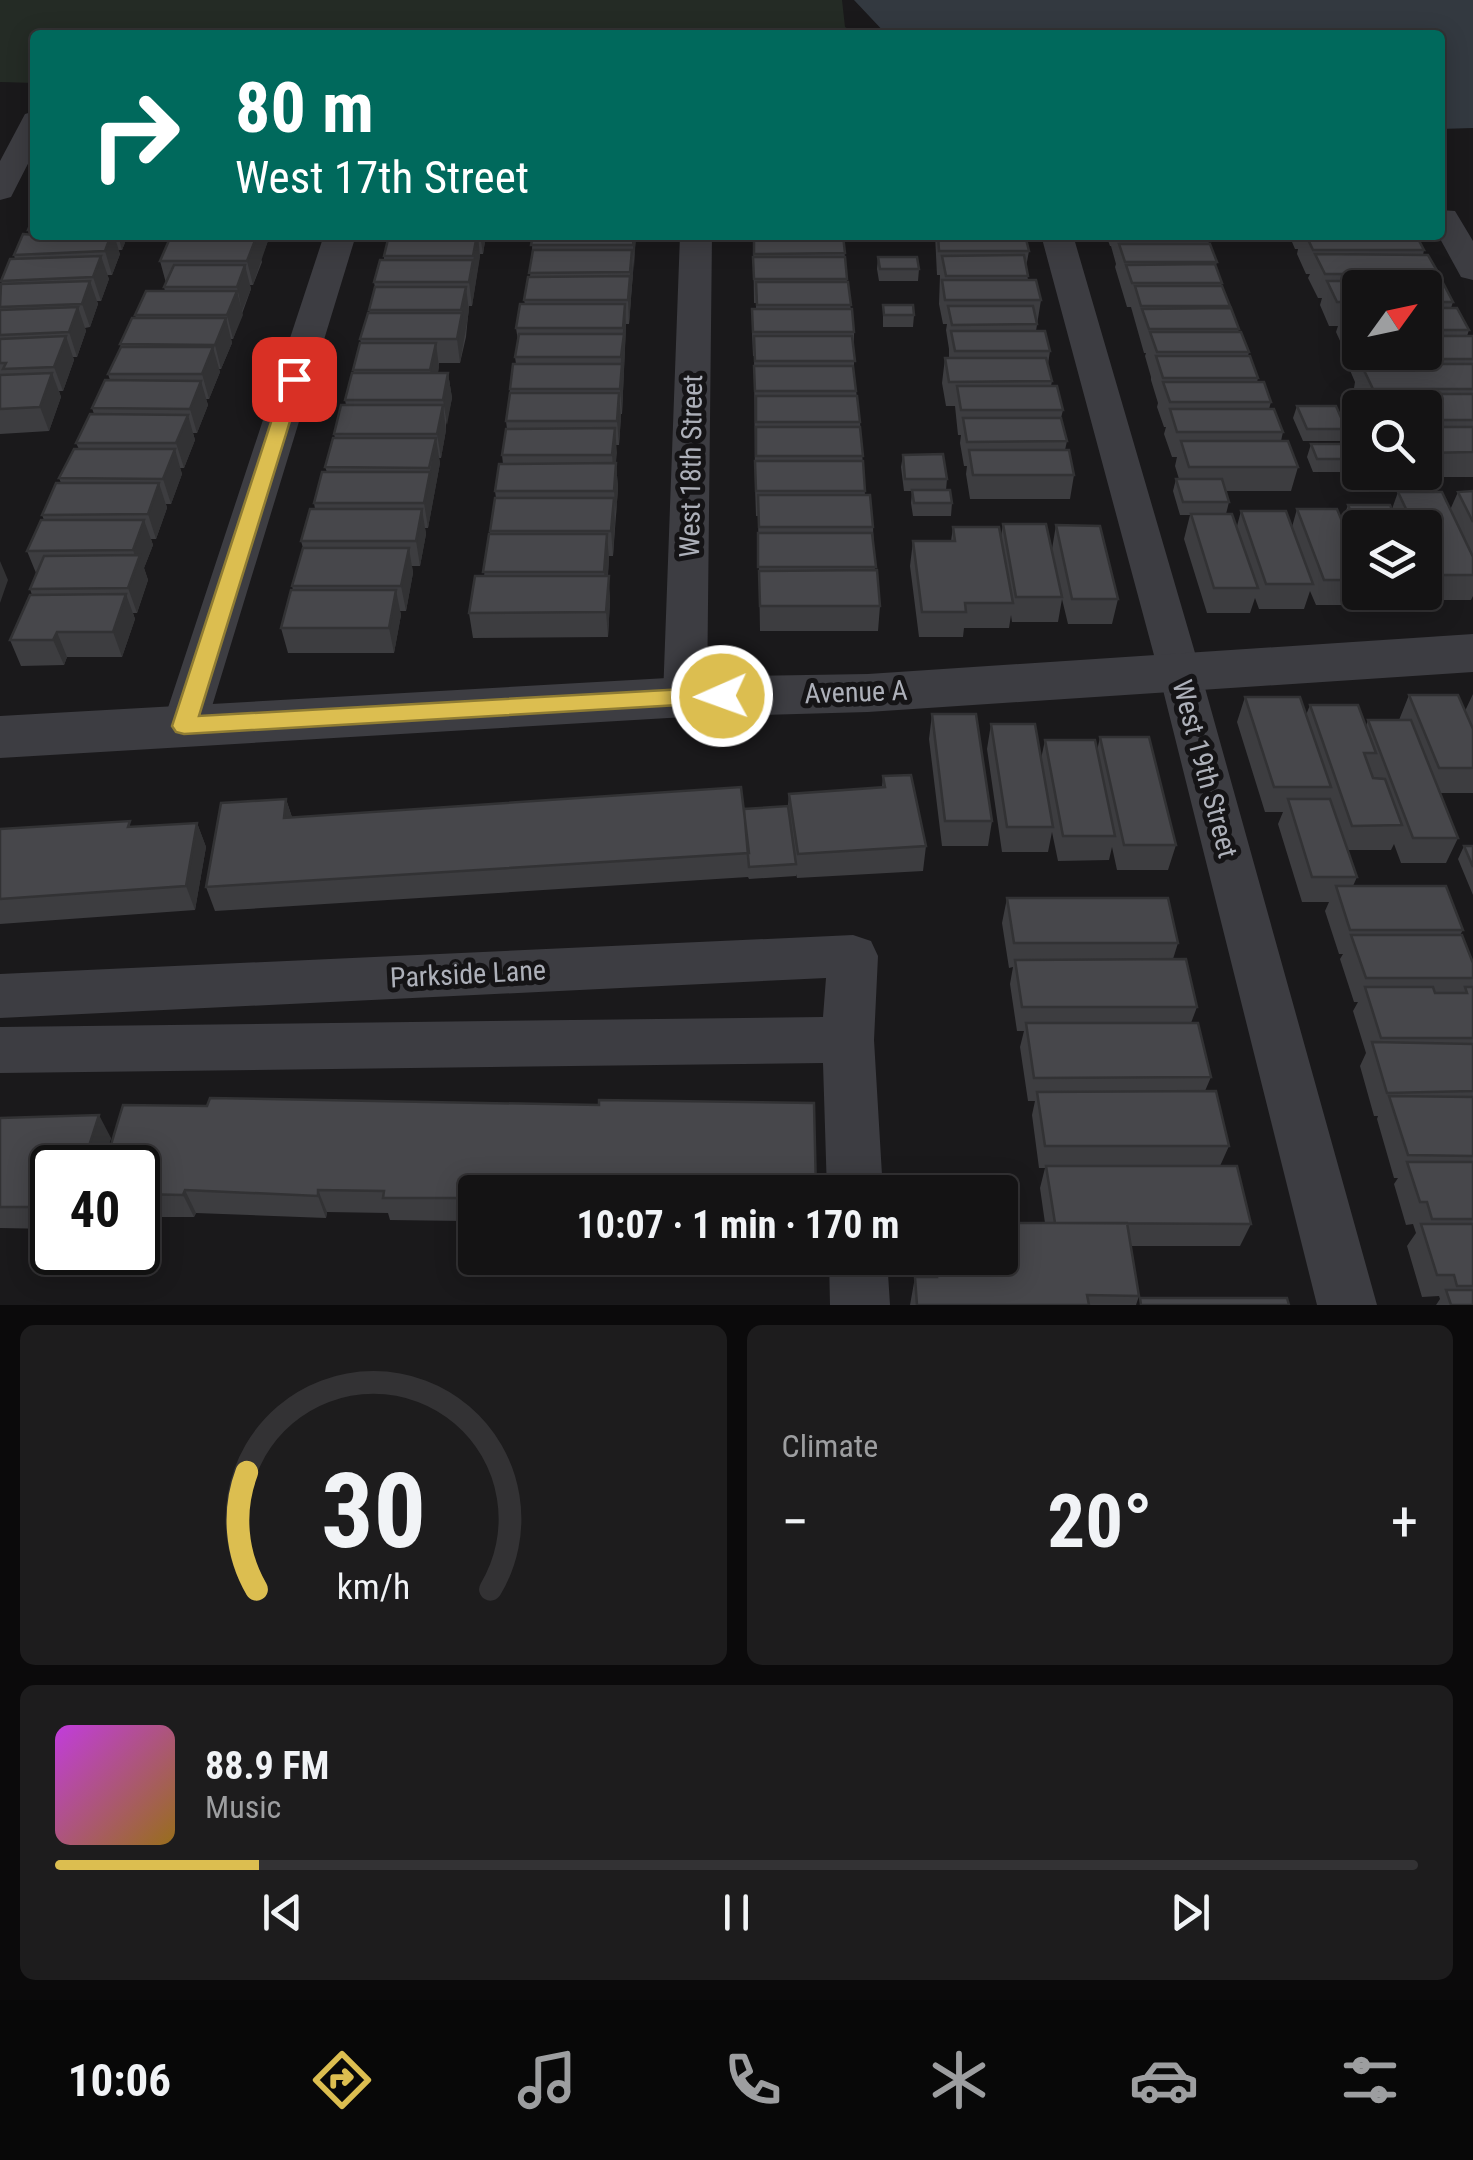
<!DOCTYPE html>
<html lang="en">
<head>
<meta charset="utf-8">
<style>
	:root { --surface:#141314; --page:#1d1c1d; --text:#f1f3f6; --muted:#9d9ea0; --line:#333234; --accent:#dcbe50 }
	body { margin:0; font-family:"Roboto Condensed",sans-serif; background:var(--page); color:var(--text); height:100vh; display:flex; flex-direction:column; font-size:38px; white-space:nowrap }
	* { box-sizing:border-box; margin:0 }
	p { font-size:32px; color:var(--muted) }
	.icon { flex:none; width:55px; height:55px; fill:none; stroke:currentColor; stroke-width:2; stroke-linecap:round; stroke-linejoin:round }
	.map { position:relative; height:1305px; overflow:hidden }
	.side { display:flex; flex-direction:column; gap:20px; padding:20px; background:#0b0a0b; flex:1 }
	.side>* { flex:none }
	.banner { position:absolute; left:30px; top:30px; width:1415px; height:210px; border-radius:10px; box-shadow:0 5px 25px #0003,0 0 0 2px var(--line); background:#00695c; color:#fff; overflow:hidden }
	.needle { width:65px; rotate:57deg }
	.controls { position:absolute; left:1342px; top:270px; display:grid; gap:20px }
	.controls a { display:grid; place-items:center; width:100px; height:100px; border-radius:10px; background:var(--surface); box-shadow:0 5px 25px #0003,0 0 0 2px var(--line); font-size:50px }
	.speed { position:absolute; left:30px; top:1145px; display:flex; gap:20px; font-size:50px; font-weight:700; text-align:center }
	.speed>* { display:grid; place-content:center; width:130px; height:130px; border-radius:50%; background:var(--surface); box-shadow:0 5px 25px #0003,0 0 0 2px var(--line); line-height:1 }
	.speed .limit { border:5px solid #111; border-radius:15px; background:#fff; color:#111 }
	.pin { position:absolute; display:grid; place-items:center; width:85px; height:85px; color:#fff; margin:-42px; border-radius:20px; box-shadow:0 5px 15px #0006 }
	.me { position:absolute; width:110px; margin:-55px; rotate:268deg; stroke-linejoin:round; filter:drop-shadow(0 0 8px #0008) }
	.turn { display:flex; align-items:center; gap:35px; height:210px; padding:0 40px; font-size:45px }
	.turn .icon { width:130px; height:130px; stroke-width:2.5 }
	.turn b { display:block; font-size:70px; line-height:85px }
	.big { font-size:75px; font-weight:700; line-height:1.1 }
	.side .card { flex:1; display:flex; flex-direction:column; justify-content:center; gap:15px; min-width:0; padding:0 35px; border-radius:15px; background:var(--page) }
	.side .dial { align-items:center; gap:0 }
	.dial svg { height:260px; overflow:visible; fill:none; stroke:var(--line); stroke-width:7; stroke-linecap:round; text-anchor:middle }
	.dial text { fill:var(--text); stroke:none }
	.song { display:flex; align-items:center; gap:30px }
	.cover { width:120px; height:120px; border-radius:15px; background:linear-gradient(135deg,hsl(290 70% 55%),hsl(40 70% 35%)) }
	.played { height:10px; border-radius:5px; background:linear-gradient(90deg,var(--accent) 15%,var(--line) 15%) }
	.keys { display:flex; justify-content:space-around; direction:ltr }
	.heat { display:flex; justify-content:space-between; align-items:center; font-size:55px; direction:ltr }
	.side .tiles { flex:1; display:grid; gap:20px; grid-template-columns:1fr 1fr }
	.card:last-child { grid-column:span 2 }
	.trip { position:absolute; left:458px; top:1175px; width:560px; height:100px; border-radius:10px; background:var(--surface); box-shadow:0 5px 25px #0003,0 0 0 2px var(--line); font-weight:700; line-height:100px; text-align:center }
	.dock { display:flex; height:160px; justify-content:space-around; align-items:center; background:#080808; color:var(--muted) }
	.dock .icon { width:70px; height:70px }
	.dock .selected { color:var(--accent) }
	.dock b { font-size:45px; color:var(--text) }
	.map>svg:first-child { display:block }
	.green { fill:#242b25 }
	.water { fill:#333940 }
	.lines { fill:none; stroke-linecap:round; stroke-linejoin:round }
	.minor { fill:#3d3d42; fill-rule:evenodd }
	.tertiary { fill:#3d3d42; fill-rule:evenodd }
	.wall { fill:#3d3d40; fill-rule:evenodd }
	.shaded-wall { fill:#323234 }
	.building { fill:#47474b; stroke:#323234; stroke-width:2.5 }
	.route { fill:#dcbe50; stroke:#8f7c34; stroke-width:2.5 }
	.labels { text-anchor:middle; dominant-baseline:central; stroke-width:10; stroke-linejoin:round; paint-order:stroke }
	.street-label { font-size:28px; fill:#adb0b9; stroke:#151416 }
</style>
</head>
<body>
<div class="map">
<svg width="1473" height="1305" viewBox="0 0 1473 1305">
	<rect width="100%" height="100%" fill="#1a191b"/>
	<!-- green -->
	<path class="green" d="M0 0H842L845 27 858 35H35V83L0 82Z"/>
	<!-- water -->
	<path class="water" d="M854 0H1473V128L1440 129V35H887Z"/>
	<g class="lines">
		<!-- minor -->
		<path class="minor" d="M35 111V150L11 197 0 200V161L25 114Z
			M1440 210 1455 211 1473 241V280L1461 277 1438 235Z
			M324 235H356L206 726 200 738 184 742 168 738 162 726Z
			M680 235H712L707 697 700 708 685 713 670 708 663 697Z
			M1041 235H1073L1200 670 1377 1305H1317L1158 670Z
			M853 935 871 941 878 956 874 1040 883 1192H827L823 1063 0 1073V1027L823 1017 826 978 0 1018V974Z
			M829 1258H887L890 1305H830Z"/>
		<!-- tertiary -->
		<path class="tertiary" d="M1473 634V672L868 712 685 717 0 758V716L685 677 868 674Z"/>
	</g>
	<!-- wall -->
	<path class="wall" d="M35 213V235H128L122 250H118L120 254 112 275H107L109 279 101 301H97L98 304 90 327 85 328 86 331 77 357H73L74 360 63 391H59L61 397 49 431 0 434V286L2 284 1 281 15 259 14 255 29 234 28 230Z
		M170 235H271H269V238L261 259 262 262 253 285H250L251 289 233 339H231L232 343 221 369H219L220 372 209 399H206L208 405 197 433H193L195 440 184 468H180L182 474 171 504H166L167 508 156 539H151L153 545 144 568 148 580 137 613H133L135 619 122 657H67L64 665 21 666 10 640 32 595 30 589 36 573 27 551 44 520 42 515 61 483 59 478 79 449 76 443 94 414 92 408 110 380 108 374 121 347 120 344 136 318 135 315 165 291 164 287 166 283 160 261 170 238Z
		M389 235H486L483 254H480L472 306H469L466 337 460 363H439L438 373H448L452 398 446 425V430L441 458H439L440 463 428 528H425L426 534 420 566H412L413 573 406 611H400L401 615 394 653H288L281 628 293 590 292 586 303 548 301 541 315 509 314 503 327 472 325 467 335 438 334 434 346 405 345 400 354 373 353 370 361 343 360 339 370 313 369 310 375 288 374 282 384 260V256Z
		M533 235H636L629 324H626L622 414H621L619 445H616V463L618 488 613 556H609L608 576 610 601 608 637 473 638 469 613 484 576 490 531 496 498 495 491 503 464 502 455 507 429 506 421 510 389 516 364 515 357 518 341 516 328 525 304 524 300 530 277Z
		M753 235H843L847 282 854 332V374L860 422 865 495 873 527 875 570 880 606 878 631H760L758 516H756L755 486 754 356H753L752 333V309H756V303H754Z
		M873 235H904V238H873Z
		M935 235H1025L1029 251 1026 267 1028 280 1041 300 1036 331 1050 351 1048 364 1052 381 1051 386 1063 410 1061 418 1067 441 1065 450 1074 475 1070 499H970L966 474 967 466H964L960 443 961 435H958L955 406H946L942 383 945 358H949V349L946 330 947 324H943L939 304 940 275H937Z
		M1106 235H1207L1209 244 1217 262 1215 267 1222 283 1221 286 1230 306 1229 308 1239 329 1238 332 1249 352 1248 356 1258 378 1257 382 1271 402 1269 409 1283 432 1281 441 1298 467 1291 491H1226L1229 502 1226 514 1237 526 1241 511 1292 527 1297 509 1342 522 1348 505 1392 509 1398 492 1450 510 1458 492 1473 491V596L1471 600H1427L1423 592H1425V528H1360V592H1362L1357 605H1316L1310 591 1304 609H1259L1255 598 1250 613H1207L1184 539 1190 515H1180L1173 491 1176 479H1179L1175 466 1177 457H1172L1164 434 1166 427H1164L1157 407 1158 403 1151 380V377L1145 356 1146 353H1144L1131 307H1127L1115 267 1116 264 1111 246H1110Z
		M1289 235H1416L1424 250 1423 255 1439 274 1436 281 1453 302 1451 308 1469 330 1467 336H1473V477H1403L1401 472H1425V408H1362L1354 388 1355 382 1346 361 1348 354H1346L1336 332 1338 326H1329L1320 305 1322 298H1318L1308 278 1310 274H1306L1297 254 1298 249H1295ZM1360 288H1425V352H1360Z
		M878 257 919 269 918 281H879L877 269Z
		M883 305 914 315 913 327H883Z
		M1297 406 1346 429 1342 441H1303L1293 418Z
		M1311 444 1360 453 1358 472H1313L1307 457Z
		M903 455 947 479 946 490 952 503 951 516H913L911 503 912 491H904L901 467Z
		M1003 524 1052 549 1056 525 1118 599 1112 624H1068L1062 599 1058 622H1012L1011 615 1009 628H964L963 637H919L910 566 913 541H951L953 527 1001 536Z
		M1365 592H1416L1412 602H1369Z
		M1473 694V793H1440L1458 838 1446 863H1401L1394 844 1391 850H1348L1357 877 1353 886 1463 930 1460 935 1473 963V1305H1436L1440 1299 1439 1296 1422 1297 1407 1246 1416 1233 1413 1224 1406 1225 1394 1184 1398 1178H1394L1377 1119 1378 1116H1374L1360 1066 1366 1053 1353 1011 1358 1002H1354L1340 959 1343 954H1339L1325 911 1329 902H1302L1278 824 1283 812H1265L1237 722 1245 697 1306 715 1310 705 1366 726 1368 720H1399L1409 695 1465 711Z
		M932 714 992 821 988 846H942L929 739Z
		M991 724 1041 759 1045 740 1097 751 1100 737 1176 845 1168 870H1117L1112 847 1109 860 1058 861 1052 832 1048 852H1002L987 749Z
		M883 776 926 846 923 871 797 878 796 874V876L749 879 748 877 215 911 206 887 286 799 292 817 744 809 788 806 789 794 882 787Z
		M197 823 206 847 195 910 0 924V829L132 827Z
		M1464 846H1473V895L1458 859Z
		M1007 898 1178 943 1173 959 1197 1007 1191 1023 1211 1077 1205 1091 1229 1146 1220 1166 1251 1224 1240 1246H1131L1139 1296 1136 1305H910L915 1277H928L926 1258H1000L1045 1223 1040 1188 1045 1168H1039L1032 1115 1035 1101H1028L1020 1047 1024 1031H1017L1010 984 1013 967 1009 968 1002 923Z
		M814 1103 816 1192H475V1214H465V1221L390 1220 388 1213 327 1212 326 1218 196 1213 194 1217H138V1168L207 1106Z
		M0 1118 111 1138 102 1168H52V1229L0 1228Z"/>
	<!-- shaded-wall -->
	<path class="shaded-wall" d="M111 235H114L120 254 112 275 105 251Z
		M118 235H128L122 250Z
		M256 235H269V238L253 285 247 261 256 239Z
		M478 235 480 257 472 306 469 282Z
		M480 235H486L483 254Z
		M634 235H636L634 268 633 245Z
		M632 250 633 274 631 296 630 272Z
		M101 256 109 279 101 301 93 277Z
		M245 265 251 289 242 311 237 287Z
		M630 276 631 300 629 324 628 300Z
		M90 281 98 304 90 327 82 304Z
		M466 287 469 311 460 363 457 339Z
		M237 291 243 315 233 339 227 315Z
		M625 304 626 328 622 414 620 389 621 357Z
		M78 307 86 331 77 357 69 332Z
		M226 318 232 343 221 369 215 345Z
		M66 336 74 360 63 391 54 367Z
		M436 343 439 367 434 394 430 370Z
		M213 347 220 372 209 399 202 374Z
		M52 373 61 397 49 431 40 407Z
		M448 373 452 398 447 425 443 400Z
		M201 381 208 405 197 433 190 409Z
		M619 393 621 418 619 445 617 421Z
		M443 405 446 430 441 458 437 434Z
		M188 415 195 440 184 468 176 443Z
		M615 428 617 453 614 480 612 455Z
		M436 438 440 463 428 528 424 503Z
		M175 449 182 474 171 504 163 479Z
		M616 463 618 488 616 516 614 491Z
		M159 483 167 508 156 539 148 514Z
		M614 498 615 523 613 556 611 531Z
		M422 509 426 534 420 566 416 541Z
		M144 520 153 545 144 568 148 580 137 613 128 588 137 562 133 550Z
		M607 534 609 559 606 597 604 572Z
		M409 548 413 573 406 611 401 586Z
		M0 561 8 580 0 603Z
		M609 576 610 601 608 637 606 612Z
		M396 590 401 615 394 653 389 628Z
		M126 594 135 619 122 657 113 632Z
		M57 632 67 657 64 665 53 640Z
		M286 799 294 824 284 818Z
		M197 823 206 847 195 910 186 886Z
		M99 1115 111 1138 102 1168H82Z
		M185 1190 196 1213 194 1217 183 1195Z
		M318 1190 327 1212 326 1218 318 1196Z
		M460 1192 465 1214V1221L459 1198Z"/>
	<!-- building -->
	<path class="building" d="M35 213V230H28Z
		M23 234 35 235H111L105 251 14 255Z
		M170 235H256V236Z
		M389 235H477L473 256H384Z
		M533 235H634L633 245H531Z
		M754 235H843L845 253 754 254Z
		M938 235H1025L1029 251H939Z
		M1118 235H1207L1210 241H1120Z
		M1306 235H1416L1424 250H1313Z
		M170 238H256L247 261H160Z
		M1119 244H1210L1217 262H1125Z
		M533 250H632L630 272 529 273Z
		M1315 254 1428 255 1439 274H1325Z
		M1024 255 1028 276H946L942 256Z
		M101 256 93 277 1 281 10 259Z
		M753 257H845L847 279H754Z
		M878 257H917L919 269H880Z
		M380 260H473L469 282H374Z
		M1215 264 1222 283H1132L1126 265Z
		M174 265H245L237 287H164Z
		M630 276 628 300H524L528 277Z
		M942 280H1036L1041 300H945Z
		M90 281 82 304 0 307 1 284Z
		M1327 281H1442L1453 302H1425V288H1360V302H1337Z
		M756 282H848L851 305H757Z
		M1135 286H1222L1230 306H1141Z
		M375 287H466L461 310H369Z
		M146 291H237L227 315H135Z
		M520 304H625L623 328H516Z
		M883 305H913L914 315H884Z
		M948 306H1033L1037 324 952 325Z
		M78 307 69 332 0 335V310Z
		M1231 308 1239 329H1149L1142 309Z
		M1343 308H1360V330H1353Z
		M1425 308H1457L1469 330H1425Z
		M752 309H852L854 332H753Z
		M368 313H462L457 339H360Z
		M132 318H226L215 345 120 344Z
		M951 331H1045L1050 351H955Z
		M1150 332H1241L1249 352H1157Z
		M519 334H624L621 357H515Z
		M66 336 54 367 3 369 6 363H0V339Z
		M754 336H852L855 361H755Z
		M1353 336H1360V351Z
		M1425 336H1473V359H1364L1361 352H1425Z
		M360 343H436L430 370H353Z
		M121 347H213L202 374H108Z
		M1156 356H1250L1258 378H1163Z
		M945 358H1046L1052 381 949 382Z
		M513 364H622L620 389H510Z
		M1361 364H1473V389H1373Z
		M754 366H853L856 391H755Z
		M52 373 40 407 0 409V375Z
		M352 373H448L443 400H345Z
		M105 380 201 381 190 409 92 408Z
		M1163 382H1264L1271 402H1170Z
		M957 386H1057L1063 410H961Z
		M510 393H619L617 421H506Z
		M1377 394H1473V420H1425V408H1384Z
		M756 396H857L860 422H756Z
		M341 405H443L437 434H334Z
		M1297 406H1336L1346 429H1307Z
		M1170 409H1274L1283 432H1177Z
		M90 414 188 415 176 443H76Z
		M963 418H1061L1067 441 967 442Z
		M756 427H860L863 456H756Z
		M1425 427H1473V452L1425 453Z
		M615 428 612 455H502L506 429Z
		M333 438H436L429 468 325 467Z
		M1181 441H1288L1298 467H1189Z
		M1311 444H1356L1360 453V459H1317Z
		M74 449H175L163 479 59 478Z
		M969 450H1069L1074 475H973Z
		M943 454 947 479H905L903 455Z
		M755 461H863L865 491H756Z
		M616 463 614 491H495L499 464Z
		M322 472H430L424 503H314Z
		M1176 479H1222L1229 502H1183Z
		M56 483H159L148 514 42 515Z
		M912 490H950L952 503H914Z
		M1473 491V522L1458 492Z
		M1398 492H1442L1473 557V575H1437L1425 550V528H1415Z
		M758 495H870L873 527H759Z
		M495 498H614L611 531H490Z
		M1348 505H1390L1400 528H1360V533Z
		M310 509H422L416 541H301Z
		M1297 509H1337L1360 565V580H1324Z
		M1241 511H1286L1313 584H1266Z
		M1191 514H1232L1258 588H1214Z
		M41 520H144L133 550 27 551Z
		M1003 524H1046L1062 597H1016Z
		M1056 525 1100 526 1118 599H1072Z
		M953 527H999L1013 603H965L966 612H922L913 541H955Z
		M758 533H872L876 567H758Z
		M489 534H607L604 572H483Z
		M303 548H409L401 586H292Z
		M140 555 128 588 30 589 44 556Z
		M877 570 880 606H760L759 571Z
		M475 576H609L606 612 469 613Z
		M291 590H396L389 628H281Z
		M126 594 113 632H57L53 640H10L30 595Z
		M1409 695H1458L1473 729V768H1439Z
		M1245 697H1300L1331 787H1274Z
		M1310 705H1358L1376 753H1364L1373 778 1385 779 1402 825 1352 826Z
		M932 714H976L992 821H945Z
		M1368 720H1411L1458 838H1413Z
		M991 724H1035L1053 827H1007Z
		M1100 737H1149L1176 845H1124Z
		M1045 740H1095L1115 836H1063Z
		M911 775 926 846 798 854 789 794 885 787 883 776Z
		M741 787 749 853 206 887 221 803 286 799 284 818Z
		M1288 799H1330L1357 877H1312Z
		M788 806 796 864 749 867 744 809Z
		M130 821 128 827 197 823 186 886 0 899V829Z
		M1464 846H1473V867Z
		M1336 886H1446L1463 930H1350Z
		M1007 898H1168L1178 943H1014Z
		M1351 935H1462L1473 963V978H1366Z
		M1186 959 1197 1007H1022L1015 960Z
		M1365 987H1433L1435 993H1467L1465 987H1473V1038H1381Z
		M1026 1023H1198L1211 1077 1034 1078Z
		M1372 1042 1473 1044V1091L1387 1093Z
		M1216 1091 1229 1146H1045L1037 1092Z
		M1389 1096 1473 1097V1156L1408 1155Z
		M210 1098 599 1105V1100L814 1103 816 1192 732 1190V1192L592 1191V1192H460L459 1198H383L384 1191 318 1190V1196L185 1190 183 1195 138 1194V1168H104L123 1105 207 1106Z
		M99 1115 82 1168H52V1207H0V1118Z
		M1407 1162H1473V1219H1432L1427 1202H1420Z
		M1046 1166H1237L1251 1224 1055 1223Z
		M1000 1223H1127L1139 1296 1087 1295 1089 1305H917L915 1277H937L935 1258H1000Z
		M1421 1224H1473V1286H1457L1454 1275H1437Z
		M1446 1290H1473V1305H1451Z
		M1140 1298H1287L1289 1305H1141Z"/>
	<!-- route -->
	<path class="route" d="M294 373 303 379 199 716 722 687 730 690 733 696 730 702 184 734 176 732 172 726 285 379Z"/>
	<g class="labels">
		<!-- street labels -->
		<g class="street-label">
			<text transform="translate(691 466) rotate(-89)">West 18th Street</text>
			<text transform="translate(856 692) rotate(-2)">Avenue A</text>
			<text transform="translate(1205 769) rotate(75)">West 19th Street</text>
			<text transform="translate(468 974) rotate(-3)">Parkside Lane</text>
		</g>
	</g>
</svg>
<div class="controls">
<a><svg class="needle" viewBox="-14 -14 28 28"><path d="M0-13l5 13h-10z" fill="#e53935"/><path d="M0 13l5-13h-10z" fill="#9d9ea0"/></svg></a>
<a><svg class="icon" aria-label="search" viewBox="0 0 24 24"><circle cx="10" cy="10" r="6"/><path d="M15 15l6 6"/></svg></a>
<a><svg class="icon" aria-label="layers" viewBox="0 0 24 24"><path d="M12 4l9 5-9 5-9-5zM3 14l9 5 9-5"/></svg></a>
</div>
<div class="speed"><div class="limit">40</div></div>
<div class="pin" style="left:294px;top:379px;background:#d93025"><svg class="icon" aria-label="arrive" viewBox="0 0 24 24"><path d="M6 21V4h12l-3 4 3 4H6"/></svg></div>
<svg class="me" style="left:722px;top:696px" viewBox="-20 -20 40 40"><circle r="17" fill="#dcbe50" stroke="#fff" stroke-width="3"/><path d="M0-11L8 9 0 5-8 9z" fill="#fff"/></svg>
<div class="trip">10:07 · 1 min · 170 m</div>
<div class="banner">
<div class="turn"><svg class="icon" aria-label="right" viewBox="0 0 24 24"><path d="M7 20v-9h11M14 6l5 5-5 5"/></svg><div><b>80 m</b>West 17th Street</div></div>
</div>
</div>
<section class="side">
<div class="tiles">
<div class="card dial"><svg viewBox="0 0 100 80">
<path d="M14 69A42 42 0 1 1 86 69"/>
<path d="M14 69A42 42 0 0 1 11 33" stroke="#dcbe50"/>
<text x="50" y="56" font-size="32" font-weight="700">30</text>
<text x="50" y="72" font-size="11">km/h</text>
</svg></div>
<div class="card"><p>Climate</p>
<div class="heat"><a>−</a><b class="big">20°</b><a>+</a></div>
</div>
<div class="card">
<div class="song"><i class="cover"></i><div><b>88.9 FM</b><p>Music</p></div></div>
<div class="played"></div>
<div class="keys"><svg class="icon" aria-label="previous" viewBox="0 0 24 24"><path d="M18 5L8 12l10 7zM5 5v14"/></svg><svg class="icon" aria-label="pause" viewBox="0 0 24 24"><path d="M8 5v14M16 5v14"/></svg><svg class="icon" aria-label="next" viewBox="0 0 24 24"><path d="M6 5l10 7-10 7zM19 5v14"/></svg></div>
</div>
</div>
</section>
<nav class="dock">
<b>10:06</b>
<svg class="icon selected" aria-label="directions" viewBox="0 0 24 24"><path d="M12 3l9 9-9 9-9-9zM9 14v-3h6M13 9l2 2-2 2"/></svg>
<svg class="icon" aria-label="music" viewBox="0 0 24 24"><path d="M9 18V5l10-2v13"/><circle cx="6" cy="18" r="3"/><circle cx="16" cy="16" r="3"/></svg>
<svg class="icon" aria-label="phone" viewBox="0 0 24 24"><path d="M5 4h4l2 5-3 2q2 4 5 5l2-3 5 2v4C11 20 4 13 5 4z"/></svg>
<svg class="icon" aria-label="climate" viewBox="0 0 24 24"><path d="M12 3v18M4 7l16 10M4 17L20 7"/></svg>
<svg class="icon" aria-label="car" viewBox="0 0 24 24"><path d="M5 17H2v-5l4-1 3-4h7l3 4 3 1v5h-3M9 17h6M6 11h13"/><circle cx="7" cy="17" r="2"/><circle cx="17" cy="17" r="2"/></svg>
<svg class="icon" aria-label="filters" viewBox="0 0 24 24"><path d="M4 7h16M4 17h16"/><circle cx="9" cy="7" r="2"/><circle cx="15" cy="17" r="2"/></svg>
</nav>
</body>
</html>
